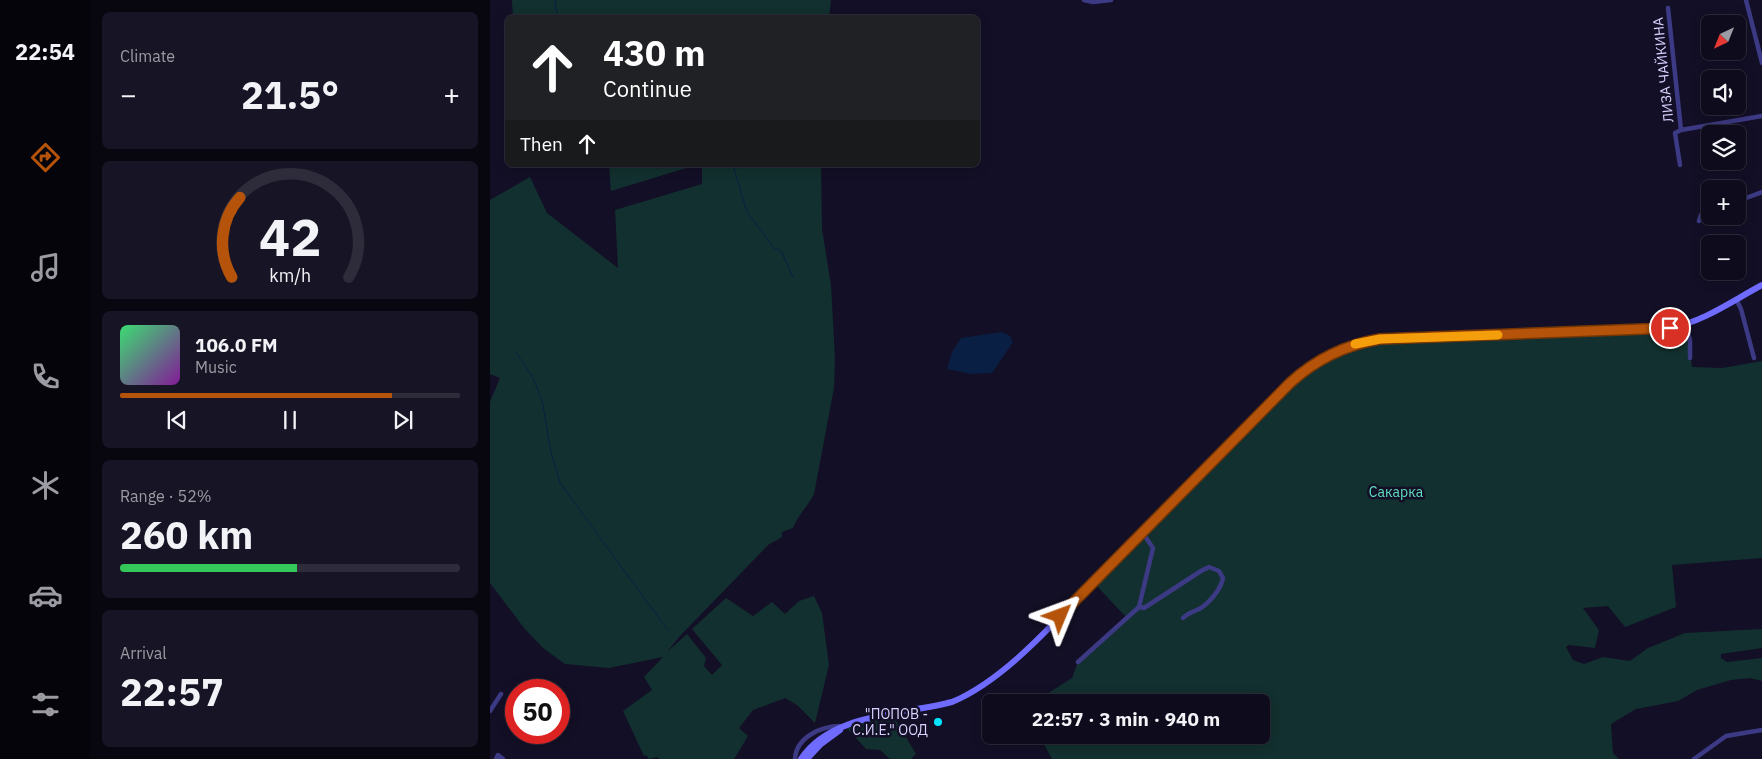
<!DOCTYPE html>
<html lang="en">
<head>
<meta charset="utf-8">
<style>
	:root { --surface:#0e0b1c; --page:#171425; --text:#f1f3f6; --muted:#9b9ba3; --line:#2e2b3b; --accent:#b45309 }
	body { margin:0; font-family:"IBM Plex Sans",sans-serif; background:var(--page); color:var(--text); height:100vh; display:flex; flex-direction:column; font-size:19px; white-space:nowrap }
	* { box-sizing:border-box; margin:0 }
	p { font-size:16px; color:var(--muted) }
	.icon { flex:none; width:28px; height:28px; fill:none; stroke:currentColor; stroke-width:2; stroke-linecap:round; stroke-linejoin:round }
	.map { position:relative; flex:1; overflow:hidden }
	.side { display:flex; flex-direction:column; gap:12px; padding:12px; background:#08060f; width:400px }
	.side>* { flex:none }
	.guide { position:absolute; left:15px; top:15px; width:475px; height:152px; border-radius:8px; box-shadow:0 2px 12px #0003,0 0 0 1px var(--line); background:#202124; color:#fff; overflow:hidden }
	.needle { width:32px; rotate:223deg }
	.controls { position:absolute; left:1211px; top:15px; display:grid; gap:10px }
	.controls a { display:grid; place-items:center; width:45px; height:45px; border-radius:8px; background:var(--surface); box-shadow:0 2px 12px #0003,0 0 0 1px var(--line); font-size:25px }
	.speed { position:absolute; left:15px; top:679px; display:flex; gap:10px; font-size:25px; font-weight:700; text-align:center }
	.speed>* { display:grid; place-content:center; width:65px; height:65px; border-radius:50%; background:var(--surface); box-shadow:0 2px 12px #0003,0 0 0 1px var(--line); line-height:1 }
	.speed .limit { border:8px solid #d22; background:#fff; color:#111 }
	.pin { position:absolute; display:grid; place-items:center; width:42px; height:42px; color:#fff; margin:-21px; border:2px solid #fff; border-radius:50%; box-shadow:0 1px 5px #0007 }
	.me { position:absolute; width:55px; margin:-28px; rotate:46deg; stroke-linejoin:round; filter:drop-shadow(0 0 4px #0008) }
	.turn { display:flex; align-items:center; gap:18px; height:105px; padding:0 15px; font-size:22px }
	.turn .icon { width:65px; height:65px; stroke-width:2.5 }
	.turn b { display:block; font-size:35px; line-height:42px }
	.then { display:flex; align-items:center; height:48px; padding:0 15px; background:#0003; gap:10px; font-size:19px }
	.big { font-size:38px; font-weight:700; line-height:1.1 }
	.side .widget { flex:1; display:flex; flex-direction:column; justify-content:center; gap:8px; min-width:0; padding:0 18px; border-radius:8px; background:var(--page) }
	.side .dial { align-items:center; gap:0 }
	.dial svg { height:130px; overflow:visible; fill:none; stroke:var(--line); stroke-width:7; stroke-linecap:round; text-anchor:middle }
	.dial text { fill:var(--text); stroke:none }
	.song { display:flex; align-items:center; gap:15px }
	.cover { width:60px; height:60px; border-radius:8px; background:linear-gradient(135deg,hsl(140 70% 55%),hsl(290 70% 35%)) }
	.played { height:5px; border-radius:2px; background:linear-gradient(90deg,var(--accent) 80%,var(--line) 80%) }
	.keys { display:flex; justify-content:space-around; direction:ltr }
	.heat { display:flex; justify-content:space-between; align-items:center; font-size:28px; direction:ltr }
	.charge { height:8px; border-radius:4px; background:linear-gradient(90deg,#34c759 52%,var(--line) 0) }
	.trip { position:absolute; left:492px; top:694px; width:288px; height:50px; border-radius:8px; background:var(--surface); box-shadow:0 2px 12px #0003,0 0 0 1px var(--line); font-weight:700; line-height:50px; text-align:center }
	main { display:flex; flex:1; min-height:0 }
	.tab-bar { display:flex; flex-direction:column; width:90px; justify-content:space-around; align-items:center; background:#06040b; color:var(--muted) }
	.tab-bar .icon { width:35px; height:35px }
	.tab-bar .on { color:var(--accent) }
	.tab-bar b { font-size:22px; color:var(--text) }
	.map>svg:first-child { display:block }
	.green { fill:#12302f }
	.water { fill:#0a1f44 }
	.lines { fill:none; stroke-linecap:round; stroke-linejoin:round }
	.stream { stroke:#0a1f44; stroke-width:1 }
	.minor { stroke:#3d3a85; stroke-width:4.5 }
	.secondary { stroke:#6f6bff; stroke-width:6 }
	.route-casing { stroke:#753606; stroke-width:12 }
	.route { stroke:#b45309; stroke-width:9 }
	.slow { stroke:#f59e0b; stroke-width:9 }
	.poi-dot { fill:#00e5ff; stroke:#130f26; stroke-width:2 }
	.labels { text-anchor:middle; dominant-baseline:central; stroke-width:5; stroke-linejoin:round; paint-order:stroke }
	.street-label { font-size:14px; fill:#d9d4ff; stroke:#130f26 }
	.park-label { font-size:14px; fill:#5fe0c0; stroke:#130f26 }
	.poi-label { font-size:14px; fill:#d9d4ff; stroke:#130f26; text-anchor:end }
</style>
</head>
<body>
<main>
<nav class="tab-bar">
<b>22:54</b>
<svg class="icon on" aria-label="directions" viewBox="0 0 24 24"><path d="M12 3l9 9-9 9-9-9zM9 14v-3h6M13 9l2 2-2 2"/></svg>
<svg class="icon" aria-label="music" viewBox="0 0 24 24"><path d="M9 18V5l10-2v13"/><circle cx="6" cy="18" r="3"/><circle cx="16" cy="16" r="3"/></svg>
<svg class="icon" aria-label="phone" viewBox="0 0 24 24"><path d="M5 4h4l2 5-3 2q2 4 5 5l2-3 5 2v4C11 20 4 13 5 4z"/></svg>
<svg class="icon" aria-label="climate" viewBox="0 0 24 24"><path d="M12 3v18M4 7l16 10M4 17L20 7"/></svg>
<svg class="icon" aria-label="car" viewBox="0 0 24 24"><path d="M5 17H2v-5l4-1 3-4h7l3 4 3 1v5h-3M9 17h6M6 11h13"/><circle cx="7" cy="17" r="2"/><circle cx="17" cy="17" r="2"/></svg>
<svg class="icon" aria-label="filters" viewBox="0 0 24 24"><path d="M4 7h16M4 17h16"/><circle cx="9" cy="7" r="2"/><circle cx="15" cy="17" r="2"/></svg>
</nav>
<section class="side">
<div class="widget"><p>Climate</p>
<div class="heat"><a>−</a><b class="big">21.5°</b><a>+</a></div>
</div>
<div class="widget dial"><svg viewBox="0 0 100 80">
<path d="M14 69A42 42 0 1 1 86 69"/>
<path d="M14 69A42 42 0 0 1 19 20" stroke="#b45309"/>
<text x="50" y="56" font-size="32" font-weight="700">42</text>
<text x="50" y="72" font-size="11">km/h</text>
</svg></div>
<div class="widget">
<div class="song"><i class="cover"></i><div><b>106.0 FM</b><p>Music</p></div></div>
<div class="played"></div>
<div class="keys"><svg class="icon" aria-label="previous" viewBox="0 0 24 24"><path d="M18 5L8 12l10 7zM5 5v14"/></svg><svg class="icon" aria-label="pause" viewBox="0 0 24 24"><path d="M8 5v14M16 5v14"/></svg><svg class="icon" aria-label="next" viewBox="0 0 24 24"><path d="M6 5l10 7-10 7zM19 5v14"/></svg></div>
</div>
<div class="widget"><p>Range · 52%</p><b class="big">260 km</b><div class="charge"></div></div>
<div class="widget"><p>Arrival</p><b class="big">22:57</b></div>
</section>
<div class="map">
<svg width="1272" height="759" viewBox="0 0 1272 759">
	<rect width="100%" height="100%" fill="#130f26"/>
	<!-- green -->
	<path class="green" d="M22 0H341L339 17 23 18Z
		M119 165H206L121 191Z
		M212 165H331L332 229 341 285 345 359 344 388 324 494C318 506 308 515 303 528L292 532V537L278 545 189 637 177 652 197 634 216 658 214 666 222 675 232 665 202 629 236 598 263 616 282 602 295 614 309 601 324 596 332 613 339 665 325 723 307 705 295 698 263 710 249 728 258 736 244 759H170L167 757 159 759 156 755 154 756 133 711 162 690 154 677 173 657 119 668 75 664 53 648 34 628 0 583V402L10 378 0 374V200L40 177 57 213 128 268 125 210 212 184Z
		M1196 325 1202 367 1232 368 1272 361V558L1182 565 1186 607 1135 627 1118 606 1093 608 1109 630 1105 648 1079 645 1076 647 1083 660 1094 664 1113 657 1140 661 1158 648 1195 633 1272 629V648L1231 654V658L1237 662 1272 658V681L1260 678 1241 680 1207 690 1188 701 1146 709 1121 724 1123 753 1129 759H562L549 735H771V702H544L582 678 588 662 636 617 603 582 823 364 874 342Z
		M402 714 426 754 421 759H400L390 750 376 749 356 727Z"/>
	<!-- water -->
	<path class="water" d="M512 332 520 336 523 342 502 373 482 374 457 369 462 352 471 338Z"/>
	<g class="lines">
		<!-- stream -->
		<path class="stream" d="M66 0 65 7 69 18
			M243 165 257 212 284 248 291 251 303 277
			M25 351 43 378 52 400 61 452 70 483 177 629"/>
		<!-- minor -->
		<path class="minor" d="M594 0 603 2 621 0
			M1256 0 1272 63
			M1178 8 1191 130
			M1190 165 1185 133 1191 130 1272 116
			M1248 201 1272 192
			M1209 221 1211 215 1220 212
			M1246 299 1251 309 1264 358
			M1196 325 1200 340V358
			M649 607 663 548 652 532
			M588 662 649 607 654 608 711 571 719 567 729 571 733 578C731 589 720 602 711 608 704 612 699 612 693 618
			M0 711 11 694
			M6 759 8 755 13 759
			M305 759C306 737 332 726 350 726
			M1204 759 1236 736 1272 730"/>
		<!-- secondary -->
		<path class="secondary" d="M311 759C341 713 413 715 462 702 517 679 569 617 611 574 674 511 738 448 800 383 826 359 855 345 890 339L1180 328C1213 322 1242 301 1272 285
			M317 759 331 744 350 730"/>
	</g>
	<g class="lines">
		<defs>
			<path id="route" d="M570 616 800 383C826 359 855 345 890 339L1180 328"/>
		</defs>
		<!-- route casing -->
		<use href="#route" class="route-casing"/>
		<!-- route -->
		<use href="#route" class="route"/>
		<!-- slow -->
		<path class="slow" d="M865 344 890 339 1008 335"/>
	</g>
	<!-- markers -->
	<circle class="poi-dot" cx="448" cy="722" r="5"/>
	<g class="labels">
		<!-- street labels -->
		<g class="street-label">
			<text transform="translate(1173 70) rotate(-96)">ЛИЗА ЧАЙКИНА</text>
		</g>
		<!-- park labels -->
		<g class="park-label">
			<text x="906" y="492">Сакарка</text>
		</g>
		<!-- poi labels -->
		<g class="poi-label">
			<text x="438" y="714">"ПОПОВ -<tspan x="438" dy="16">С.И.Е." ООД</tspan></text>
		</g>
	</g>
</svg>
<div class="controls">
<a><svg class="needle" viewBox="-14 -14 28 28"><path d="M0-13l5 13h-10z" fill="#e53935"/><path d="M0 13l5-13h-10z" fill="#9b9ba3"/></svg></a>
<a><svg class="icon" aria-label="sound" viewBox="0 0 24 24"><path d="M4 9h4l5-4v14l-5-4H4zM17 9q2 3 0 6"/></svg></a>
<a><svg class="icon" aria-label="layers" viewBox="0 0 24 24"><path d="M12 4l9 5-9 5-9-5zM3 14l9 5 9-5"/></svg></a>
<a>+</a>
<a>−</a>
</div>
<div class="speed"><div class="limit">50</div></div>
<div class="pin" style="left:1180px;top:328px;background:#d93025"><svg class="icon" aria-label="arrive" viewBox="0 0 24 24"><path d="M6 21V4h12l-3 4 3 4H6"/></svg></div>
<svg class="me" style="left:570px;top:616px" viewBox="-20 -20 40 40"><path d="M0-17L14 15 0 8-14 15z" fill="#b45309" stroke="#fff" stroke-width="4"/></svg>
<div class="trip">22:57 · 3 min · 940 m</div>
<div class="guide">
<div class="turn"><svg class="icon" aria-label="ahead" viewBox="0 0 24 24"><path d="M12 20V5M6 11l6-6 6 6"/></svg><div><b>430 m</b>Continue</div></div>
<div class="then">Then<svg class="icon" aria-label="ahead" viewBox="0 0 24 24"><path d="M12 20V5M6 11l6-6 6 6"/></svg></div>
</div>
</div>
</main>
</body>
</html>
